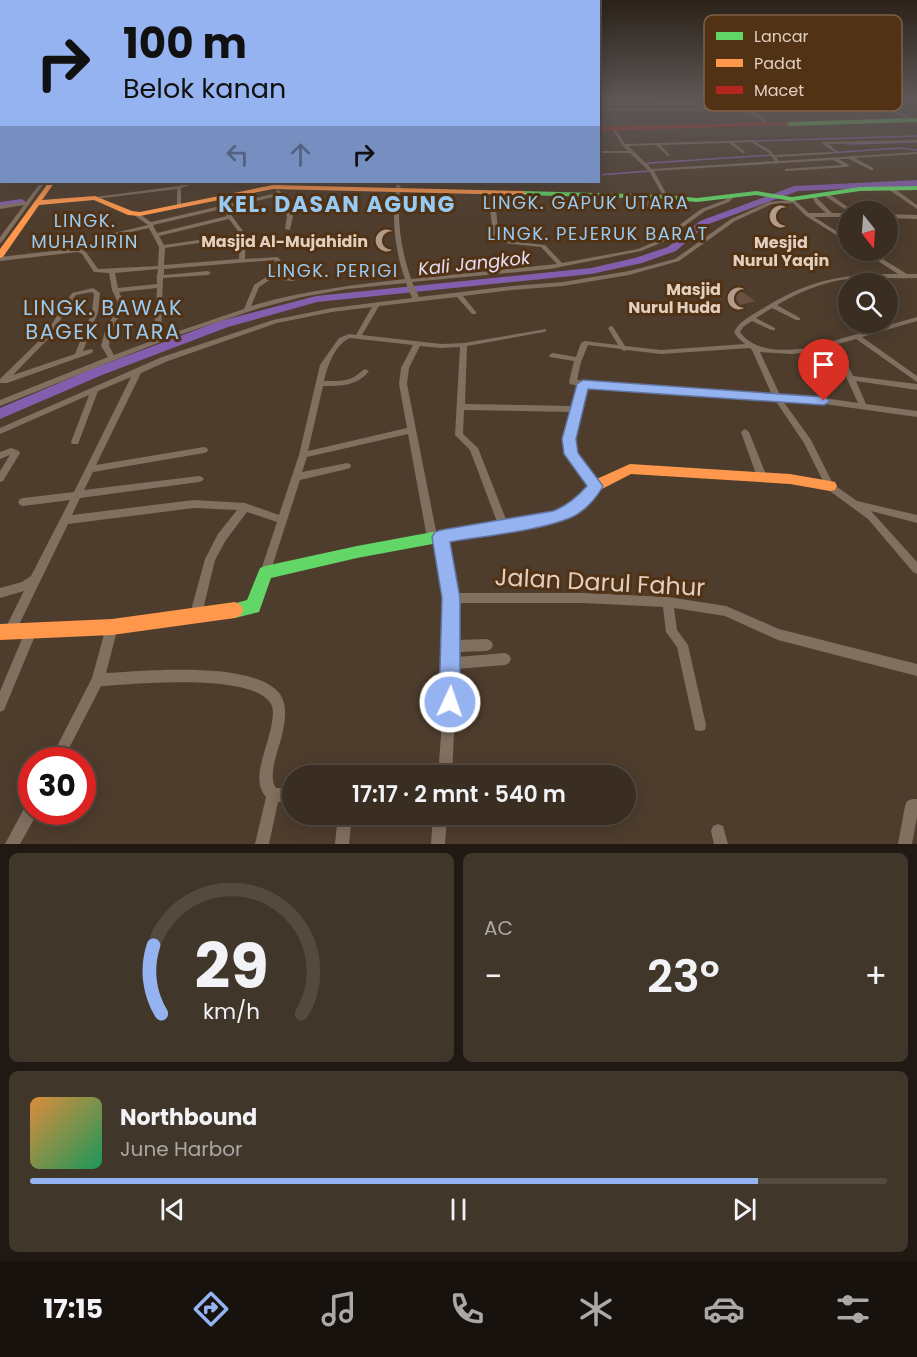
<!DOCTYPE html>
<html lang="id">
<head>
<meta charset="utf-8">
<style>
	:root { --surface:#3a2e22; --page:#41362a; --text:#f1f3f6; --muted:#aba8a5; --line:#544a40; --accent:#95b2f1 }
	body { margin:0; font-family:Poppins,sans-serif; background:var(--page); color:var(--text); height:100vh; display:flex; flex-direction:column; font-size:22px; white-space:nowrap }
	* { box-sizing:border-box; margin:0 }
	p { font-size:20px; color:var(--muted) }
	.icon { flex:none; width:33px; height:33px; fill:none; stroke:currentColor; stroke-width:2; stroke-linecap:round; stroke-linejoin:round }
	.map { position:relative; height:844px; overflow:hidden }
	.side { display:flex; flex-direction:column; gap:9px; padding:9px; background:#201913; flex:1 }
	.side>* { flex:none }
	.guide { position:absolute; left:0px; top:0px; width:600px; height:183px; box-shadow:0 3px 15px #0003,0 0 0 2px var(--line); background:#95b2f1; color:#111; overflow:hidden }
	.needle { width:39px; rotate:163deg }
	.controls { position:absolute; left:838px; top:201px; display:grid; gap:12px }
	.controls a { display:grid; place-items:center; width:60px; height:60px; border-radius:50%; background:var(--surface); box-shadow:0 3px 15px #0003,0 0 0 2px var(--line); font-size:30px }
	.speed { position:absolute; left:18px; top:747px; display:flex; gap:12px; font-size:30px; font-weight:700; text-align:center }
	.speed>* { display:grid; place-content:center; width:78px; height:78px; border-radius:50%; background:var(--surface); box-shadow:0 3px 15px #0003,0 0 0 2px var(--line); line-height:1 }
	.speed .limit { border:9px solid #d22; background:#fff; color:#111 }
	.pin { position:absolute; display:grid; place-items:center; width:51px; height:51px; color:#fff; margin:-62px -26px; border-radius:50% 50% 50% 0; rotate:-45deg; box-shadow:0 0 6px #0007 }
	.pin .icon { rotate:45deg }
	.me { position:absolute; width:66px; margin:-33px; rotate:3deg; stroke-linejoin:round; filter:drop-shadow(0 0 4px #0008) }
	.turn { display:flex; align-items:center; gap:21px; height:126px; padding:0 24px; font-size:27px }
	.turn .icon { width:78px; height:78px; stroke-width:2.5 }
	.turn b { display:block; font-size:42px; line-height:51px }
	.lanes { display:flex; align-items:center; height:57px; padding:0 24px; background:#0003; justify-content:center; gap:30px; direction:ltr }
	.lanes .off { opacity:.35 }
	.big { font-size:45px; font-weight:600; line-height:1.1 }
	.side .card { flex:1; display:flex; flex-direction:column; justify-content:center; gap:9px; min-width:0; padding:0 21px; border-radius:9px; background:var(--page) }
	.side .dial { align-items:center; gap:0 }
	.dial svg { height:156px; overflow:visible; fill:none; stroke:var(--line); stroke-width:7; stroke-linecap:round; text-anchor:middle }
	.dial text { fill:var(--text); stroke:none }
	.song { display:flex; align-items:center; gap:18px }
	.cover { width:72px; height:72px; border-radius:9px; background:linear-gradient(135deg,hsl(30 70% 55%),hsl(150 70% 35%)) }
	.played { height:6px; border-radius:3px; background:linear-gradient(90deg,var(--accent) 85%,var(--line) 85%) }
	.keys { display:flex; justify-content:space-around; direction:ltr }
	.heat { display:flex; justify-content:space-between; align-items:center; font-size:33px; direction:ltr }
	.side .tiles { flex:1; display:grid; gap:9px; grid-template-columns:1fr 1fr }
	.card:last-child { grid-column:span 2 }
	.trip { position:absolute; left:282px; top:765px; width:354px; height:60px; border-radius:30px; background:var(--surface); box-shadow:0 3px 15px #0003,0 0 0 2px var(--line); font-weight:600; line-height:60px; text-align:center }
	.tabs { display:flex; height:96px; justify-content:space-around; align-items:center; background:#17120e; color:var(--muted) }
	.tabs .icon { width:42px; height:42px }
	.tabs .current { color:var(--accent) }
	.tabs b { font-size:27px; color:var(--text) }
	.map>svg:first-child { display:block }
	.lines { fill:none; stroke-linecap:round; stroke-linejoin:round }
	.stream { stroke:#845eae; stroke-width:1.5 }
	.river { fill:#845eae; fill-rule:evenodd }
	.building { fill:#6b5141 }
	.street { fill:#816f5f; fill-rule:evenodd }
	.fast { fill:#63d668; fill-rule:evenodd }
	.slow { fill:#ff974d; fill-rule:evenodd }
	.jam { fill:#b3261e; fill-rule:evenodd }
	.route { fill:#95b2f1; stroke:#61749d; stroke-width:1.5 }
	.labels { text-anchor:middle; dominant-baseline:central; stroke-width:6; stroke-linejoin:round; paint-order:stroke }
	.far-poi-label { font-size:16px; font-weight:bold; fill:#e3cfbf; stroke:#513214; text-anchor:end }
	.far-neighbourhood-label { font-size:18px; letter-spacing:1.5px; fill:#97cbf4; stroke:#513214 }
	.far-water-label { font-size:18px; font-style:italic; fill:#e6ddf5; stroke:#513214 }
	.neighbourhood-label { font-size:21px; letter-spacing:1.5px; fill:#97cbf4; stroke:#513214 }
	.far-district-label { font-size:22px; font-weight:bold; letter-spacing:1.5px; fill:#97cbf4; stroke:#513214 }
	.near-street-label { font-size:24px; fill:#e3cfbf; stroke:#513214 }
	.key { fill:#513214; stroke:#7d6147; stroke-width:1.5 }
	.key-label { font-size:16px; fill:#e3cfbf }
</style>
</head>
<body>
<div class="map">
<svg width="917" height="844" viewBox="0 0 917 844">
	<rect width="100%" height="100%" fill="#4e3d2d"/>
	<g class="lines">
		<!-- stream -->
		<path class="stream" d="M752 141 917 136
			M847 144 917 142
			M829 145 835 151
			M829 153 900 148 917 150
			M648 166 646 164 649 163 773 155
			M598 175 649 171"/>
		<!-- river -->
		<path class="river" d="M917 180V186L798 191 706 225 676 251 642 263 591 274 317 302 228 327 102 375 0 419V408L92 369 220 321 316 296 591 268 635 258 668 247 700 221 794 186Z
			M22 199 26 202 25 204 0 208V202Z"/>
	</g>
	<!-- building -->
	<path class="building" d="M623 200 650 201 653 209H626Z
		M741 291 755 301 737 306 724 295Z"/>
	<g class="lines">
		<!-- street -->
		<path class="street" d="M0 101H2V103H0Z
			M712 101 738 102 658 104 656 103Z
			M881 103 915 120 912 121 884 107 750 109 769 123 768 125 745 109 598 111V109L880 105 879 104Z
			M2 121V124H0V122Z
			M614 127 625 144 752 140 771 151 774 155 831 152 833 153 831 154 776 157 779 161 917 152V154L855 158 873 168V170H871L849 159H839L849 165V166L847 167 787 171H785V169L842 165 833 160 654 171 668 197 666 198 664 197 649 171 630 153H598V151H628L622 145 612 128ZM751 142 769 153 775 161 652 169 628 146 656 145 668 156 670 155 660 145 729 143 744 154 745 152 734 143Z
			M917 140V142L827 144 839 152 838 154 821 143 823 142Z
			M0 149H2V152H0Z
			M0 181 2 182H34L32 183H0Z
			M41 182H45L2 242 0 243V237L24 205 0 209V205L26 202Z
			M194 182H199L181 188V206L179 207 177 206V189L95 199 93 198 95 197 179 186Z
			M397 182H401C396 215 400 247 411 279L557 264 541 247 494 242 490 209 493 192 497 193 496 209 499 240 545 245 562 263 638 249 659 240 701 209 725 200 731 195 735 196 729 202 705 211 663 242 641 251 550 269 412 282 419 297 512 286 563 282 629 271 675 259 731 219 769 202 790 200V198H792L809 213H826L816 204 812 196 814 195 832 213H849V217H814L849 239V243L806 216 793 203 772 204 735 221 679 261 629 275 563 286 512 290 463 296 476 312V314H472L457 297 379 306 362 335 441 344 464 343 546 329V331L544 332 467 346 465 404 573 406 579 386 570 384 569 382 574 361 550 357 549 355 553 353 576 357 581 343 585 341 618 345 608 328 611 326 613 327 625 346 661 350 745 344 738 338 734 332C739 321 751 316 762 309 808 280 844 273 898 274L861 250H868L907 274H917V278C894 279 870 276 847 279 821 282 798 293 777 305L800 318V320H796L772 308 756 318 775 328V330H771L752 321 743 327 740 332C755 353 785 351 808 348L917 317V321L862 337 917 376V382L856 339 838 344 853 376 917 384V390L856 381 866 404 917 411V417L824 404 783 401 811 440 833 484 857 501 917 515V523L871 511 917 562V574L913 572 868 519 827 489 804 443 775 400 586 387 573 439C575 459 589 470 600 486L598 489 595 490 592 489C581 475 563 458 565 439 565 430 570 420 572 412L464 410 463 434 478 448 509 527 507 530 504 531 501 530 499 527 470 450 455 435 460 347 441 348 420 346 409 368 407 384 437 536 441 533 445 534 446 537 455 593H584L668 597 726 606 779 629 917 664V676L778 640 725 616 674 608 677 630 688 645 706 725 705 730 700 731 695 730 694 725 677 647 666 632 663 607 584 603H456L457 640 487 639 491 641 493 645 491 649 487 651 457 652V657L505 653 509 655 511 659 509 663 505 665 457 669 452 776H438C444 695 451 619 436 539L432 542 428 541 427 538 408 434 307 457 302 472 347 463 350 464 351 466 350 468 347 469 300 480 270 573 269 576 265 578 261 576 260 573 277 522 247 512 226 540 215 560 202 614 200 618 196 619 192 618 190 614 205 559 218 534 237 510 194 508 68 524 14 635 10 636 6 635 4 631 24 591 0 598V588L22 582 31 576 70 500 23 506 20 505 18 502 20 499 23 498 74 492 131 377 98 391 78 444H72L71 442 89 395 0 434V428L162 357 273 320 332 308 412 298 406 283 347 289 302 297 260 308 173 337 0 406V400L108 357 101 346 105 331 119 305 112 290 109 273 94 272 82 254 78 252 0 261V257L79 248 86 252 98 269 158 266 159 247 149 228 117 235 114 233 148 225 134 215V213H138L151 222 220 206 215 198V197H219L224 205 277 193 276 191 278 190 280 191 293 216 290 230 285 229 287 216 278 196 226 208 246 235 245 259 278 257 283 264V271L277 276 293 277 296 279 293 281 271 279 259 287 251 306C301 291 353 285 405 279 394 247 391 215 397 182ZM222 209 227 216 157 233 153 225ZM229 219 240 234 164 245 159 236ZM240 237 239 259 164 265 165 248ZM274 260 277 264V270L254 285 244 309 161 337 163 278 208 275 211 273 208 271 164 275V269ZM158 269 157 276 156 277 157 278V284L118 288 115 273ZM157 288 154 340 114 355 109 346 111 331 125 305 119 292ZM372 307 356 335 349 334 339 338 320 365 299 455 279 515 245 503 194 500 72 515 80 498 199 482 202 481 204 479 202 477 199 476 84 490 93 472 204 453 207 452 208 450 207 448 204 447 96 465 141 373 168 361 277 323 332 312ZM350 338 413 345 401 368 399 384 407 428 308 451 323 386C341 386 357 386 369 371L365 369C361 371 357 376 352 378 343 382 333 381 324 381 327 367 335 344 350 338ZM588 345 621 349 624 351 627 350 661 354 750 348 752 350 772 395 577 380 581 362ZM832 346 858 403 824 398 780 395 760 352 792 354 809 352Z
			M888 187H892L917 205V209L888 189Z
			M827 194H829L855 212H849L825 196V195Z
			M888 214 917 215V219L888 218Z
			M93 288 100 293 98 312 83 351 92 349 93 351 92 353 7 383H0V379L44 336 72 293ZM92 292 94 294 92 312 75 354 13 375 49 338 76 295Z
			M745 429 749 432 767 477 765 479H759L757 477 741 432Z
			M11 448 19 451 20 453 3 481 0 482V471L10 455 0 459V452Z
			M112 622 116 623 118 627 106 673C145 671 254 660 280 694 288 706 285 722 282 735 279 749 267 776 276 788H292V802H278L269 844H255L266 797C255 784 260 768 264 753 267 742 277 714 271 704 253 672 134 684 101 686L63 760H50L92 678 106 627 108 623Z
			M31 626 35 627 37 631 4 710 0 712V691L27 627Z
			M912 799H917V817L912 844H898L905 806 907 801Z
			M32 801V812H38L20 844H5L27 803Z
			M338 814H352L349 844H335Z
			M433 814H447L445 844H431Z
			M718 824 723 826 728 844H714L711 831 713 826Z"/>
		<!-- fast -->
		<path class="fast" d="M917 118V122L787 126 784 124 787 122Z
			M917 186V190L860 191 792 201 756 195 697 202 666 199 523 195 520 193 523 191 666 195 697 198 756 191 792 197 860 187Z
			M503 519 508 521 510 525 508 529 503 531 357 558 271 578 259 612 235 618 229 615 227 610 229 605 247 600 260 568 265 566 357 546Z"/>
		<!-- slow -->
		<path class="slow" d="M0 108H2V112H0Z
			M0 145H2V149H0Z
			M49 182H55L42 200 95 196 132 211 140 212 273 185 523 191 526 193 523 195 273 189 140 216 128 215 94 200 39 205 3 257 0 258V249Z
			M630 464 790 474 830 481 835 482 837 486 835 490 830 491 790 484 631 474 600 490 583 510 565 519 503 531 498 529 496 525 498 521 503 519 558 510 573 502 590 482Z
			M235 602 241 605 243 610 241 615 235 618 112 635 0 640V624L112 619Z"/>
		<!-- jam -->
		<path class="jam" d="M787 122 789 125 598 131V127Z"/>
	</g>
	<!-- sky -->
	<linearGradient id="sky" x2="0" y2="1"><stop stop-color="#2b2219"/><stop offset="0.46" stop-color="#5d5757"/><stop offset="1" stop-color="#5d5757" stop-opacity="0"/></linearGradient>
	<rect width="917" height="219" fill="url(#sky)"/>
	<!-- route -->
	<path class="route" d="M583 380 824 397 830 401 824 405 588 389 576 439 578 453 603 486C596 499 583 513 570 518 538 531 485 536 450 542L460 598V702L457 709 450 712 442 709 439 702 442 598 432 537 435 532 441 530 553 511C567 506 577 497 587 486L564 454 562 439 577 384Z"/>
	<!-- icons -->
	<defs>
		<symbol id="mosque-bare" viewBox="-9 -9 18 18"><path d="M3.5-4.9A6 6 0 1 0 3.5 4.9A5 5 0 1 1 3.5-4.9Z" fill="#af9c8c" stroke="#513214" stroke-width="2.5" paint-order="stroke"/></symbol>
	</defs>
	<g fill-rule="evenodd">
		<use href="#mosque-bare" x="764" y="200" width="33" height="33"/>
		<use href="#mosque-bare" x="370" y="224" width="33" height="33"/>
		<use href="#mosque-bare" x="722" y="282" width="33" height="33"/>
	</g>
	<g class="labels">
		<!-- far-poi labels -->
		<g class="far-poi-label">
			<text x="368" y="241">Masjid Al-Mujahidin</text>
			<text x="781" y="242" text-anchor="middle">Mesjid<tspan x="781" dy="18">Nurul Yaqin</tspan></text>
			<text x="721" y="289">Masjid<tspan x="721" dy="18">Nurul Huda</tspan></text>
		</g>
		<!-- far-neighbourhood labels -->
		<g class="far-neighbourhood-label">
			<text x="586" y="202">LINGK. GAPUK UTARA</text>
			<text x="85" y="220">LINGK.<tspan x="85" dy="21">MUHAJIRIN</tspan></text>
			<text x="598" y="233">LINGK. PEJERUK BARAT</text>
			<text x="333" y="270">LINGK. PERIGI</text>
		</g>
		<!-- far-water labels -->
		<g class="far-water-label">
			<text transform="translate(474 263) rotate(-6)">Kali Jangkok</text>
		</g>
		<!-- neighbourhood labels -->
		<g class="neighbourhood-label">
			<text x="103" y="307">LINGK. BAWAK<tspan x="103" dy="24">BAGEK UTARA</tspan></text>
		</g>
		<!-- far-district labels -->
		<g class="far-district-label">
			<text x="337" y="204">KEL. DASAN AGUNG</text>
		</g>
		<!-- near-street labels -->
		<g class="near-street-label">
			<text transform="translate(600 582) rotate(3)">Jalan Darul Fahur</text>
		</g>
	</g>
	<!-- legend -->
	<rect x="704" y="15" width="198" height="96" rx="9" class="key"/>
	<rect x="716" y="32" width="27" height="8" fill="#63d668"/>
	<rect x="716" y="59" width="27" height="8" fill="#ff974d"/>
	<rect x="716" y="86" width="27" height="8" fill="#b3261e"/>
	<g class="key-label">
		<text x="754" y="42">Lancar</text>
		<text x="754" y="69">Padat</text>
		<text x="754" y="96">Macet</text>
	</g>
</svg>
<div class="controls">
<a><svg class="needle" viewBox="-14 -14 28 28"><path d="M0-13l5 13h-10z" fill="#e53935"/><path d="M0 13l5-13h-10z" fill="#aba8a5"/></svg></a>
<a><svg class="icon" aria-label="search" viewBox="0 0 24 24"><circle cx="10" cy="10" r="6"/><path d="M15 15l6 6"/></svg></a>
</div>
<div class="speed"><div class="limit">30</div></div>
<div class="pin" style="left:824px;top:401px;background:#d93025"><svg class="icon" aria-label="arrive" viewBox="0 0 24 24"><path d="M6 21V4h12l-3 4 3 4H6"/></svg></div>
<svg class="me" style="left:450px;top:702px" viewBox="-20 -20 40 40"><circle r="17" fill="#95b2f1" stroke="#fff" stroke-width="3"/><path d="M0-11L8 9 0 5-8 9z" fill="#fff"/></svg>
<div class="trip">17:17 · 2 mnt · 540 m</div>
<div class="guide">
<div class="turn"><svg class="icon" aria-label="right" viewBox="0 0 24 24"><path d="M7 20v-9h11M14 6l5 5-5 5"/></svg><div><b>100 m</b>Belok kanan</div></div>
<div class="lanes"><svg class="icon off" aria-label="left" viewBox="0 0 24 24"><path d="M17 20v-9H6M10 6l-5 5 5 5"/></svg><svg class="icon off" aria-label="ahead" viewBox="0 0 24 24"><path d="M12 20V5M6 11l6-6 6 6"/></svg><svg class="icon" aria-label="right" viewBox="0 0 24 24"><path d="M7 20v-9h11M14 6l5 5-5 5"/></svg></div>
</div>
</div>
<section class="side">
<div class="tiles">
<div class="card dial"><svg viewBox="0 0 100 80">
<path d="M14 69A42 42 0 1 1 86 69"/>
<path d="M14 69A42 42 0 0 1 10 34" stroke="#95b2f1"/>
<text x="50" y="56" font-size="32" font-weight="700">29</text>
<text x="50" y="72" font-size="11">km/h</text>
</svg></div>
<div class="card"><p>AC</p>
<div class="heat"><a>−</a><b class="big">23°</b><a>+</a></div>
</div>
<div class="card">
<div class="song"><i class="cover"></i><div><b>Northbound</b><p>June Harbor</p></div></div>
<div class="played"></div>
<div class="keys"><svg class="icon" aria-label="previous" viewBox="0 0 24 24"><path d="M18 5L8 12l10 7zM5 5v14"/></svg><svg class="icon" aria-label="pause" viewBox="0 0 24 24"><path d="M8 5v14M16 5v14"/></svg><svg class="icon" aria-label="next" viewBox="0 0 24 24"><path d="M6 5l10 7-10 7zM19 5v14"/></svg></div>
</div>
</div>
</section>
<nav class="tabs">
<b>17:15</b>
<svg class="icon current" aria-label="directions" viewBox="0 0 24 24"><path d="M12 3l9 9-9 9-9-9zM9 14v-3h6M13 9l2 2-2 2"/></svg>
<svg class="icon" aria-label="music" viewBox="0 0 24 24"><path d="M9 18V5l10-2v13"/><circle cx="6" cy="18" r="3"/><circle cx="16" cy="16" r="3"/></svg>
<svg class="icon" aria-label="phone" viewBox="0 0 24 24"><path d="M5 4h4l2 5-3 2q2 4 5 5l2-3 5 2v4C11 20 4 13 5 4z"/></svg>
<svg class="icon" aria-label="climate" viewBox="0 0 24 24"><path d="M12 3v18M4 7l16 10M4 17L20 7"/></svg>
<svg class="icon" aria-label="car" viewBox="0 0 24 24"><path d="M5 17H2v-5l4-1 3-4h7l3 4 3 1v5h-3M9 17h6M6 11h13"/><circle cx="7" cy="17" r="2"/><circle cx="17" cy="17" r="2"/></svg>
<svg class="icon" aria-label="filters" viewBox="0 0 24 24"><path d="M4 7h16M4 17h16"/><circle cx="9" cy="7" r="2"/><circle cx="15" cy="17" r="2"/></svg>
</nav>
</body>
</html>
